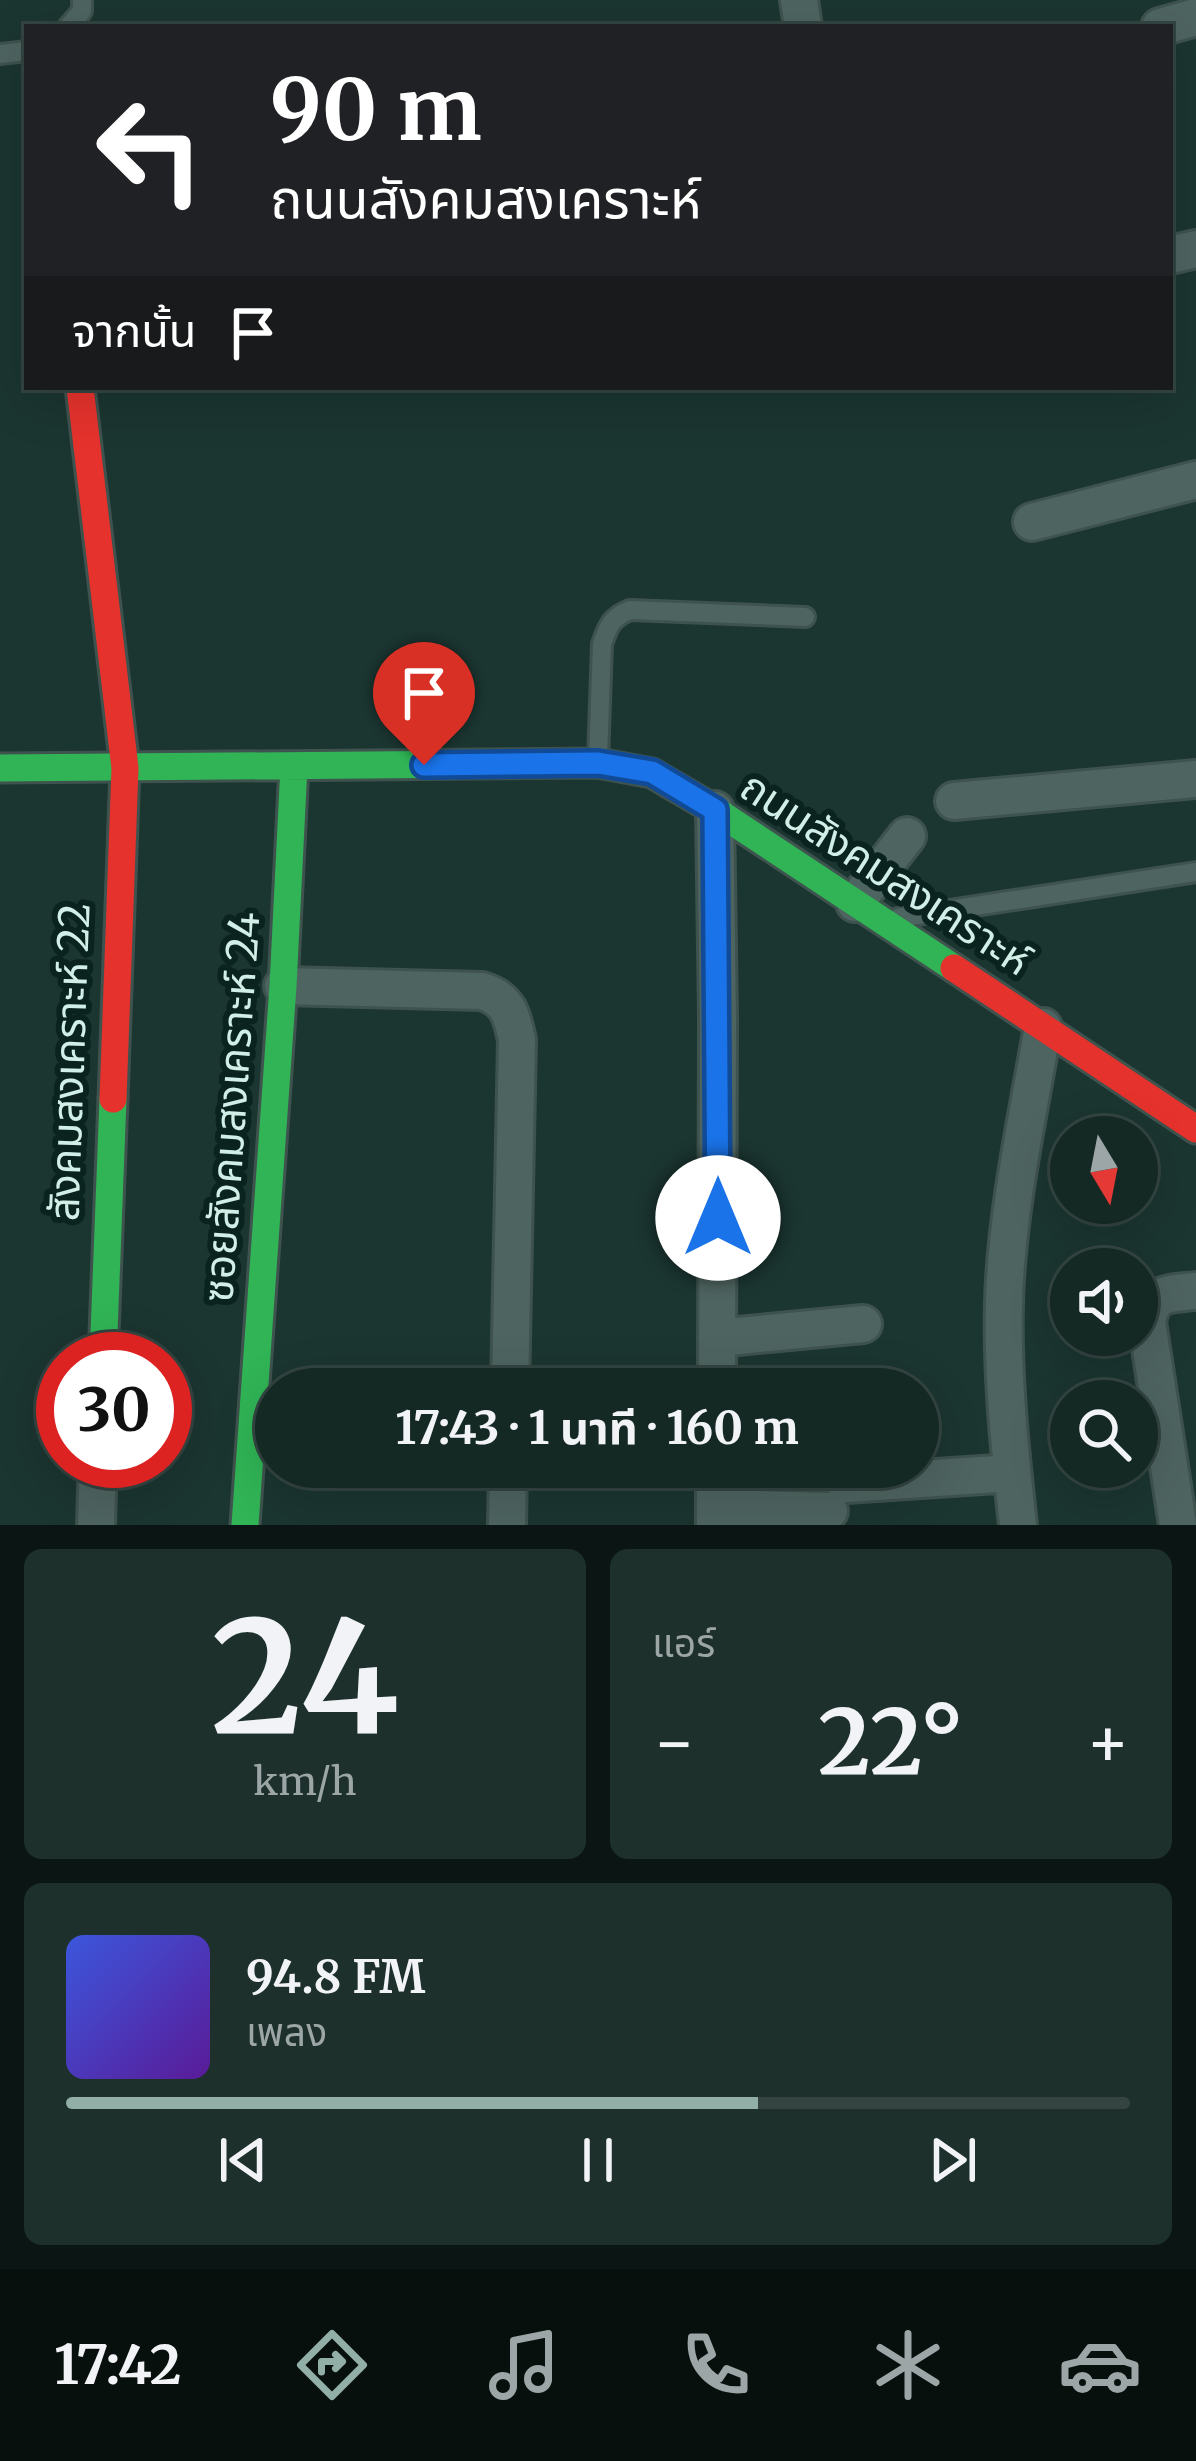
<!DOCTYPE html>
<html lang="th">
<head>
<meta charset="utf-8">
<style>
	:root { --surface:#142824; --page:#1d302c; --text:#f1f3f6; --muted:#9da6a6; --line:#334441; --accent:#91aea7 }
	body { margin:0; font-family:Merriweather,"Noto Sans Thai",serif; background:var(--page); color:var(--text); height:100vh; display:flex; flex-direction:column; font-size:45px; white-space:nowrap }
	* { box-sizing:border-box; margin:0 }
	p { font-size:39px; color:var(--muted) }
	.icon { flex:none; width:66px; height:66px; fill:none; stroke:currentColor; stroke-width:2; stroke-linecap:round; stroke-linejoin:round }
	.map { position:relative; height:1525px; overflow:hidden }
	.side { display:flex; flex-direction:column; gap:24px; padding:24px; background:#0b1614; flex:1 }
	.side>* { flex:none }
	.banner { position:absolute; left:24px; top:24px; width:1149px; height:366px; border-radius:0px; box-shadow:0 12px 48px #0002,0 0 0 3px var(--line); background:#202124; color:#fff; overflow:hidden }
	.needle { width:78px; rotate:170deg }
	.fabs { position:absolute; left:1050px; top:1116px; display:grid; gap:24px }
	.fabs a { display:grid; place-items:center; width:108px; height:108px; border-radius:50%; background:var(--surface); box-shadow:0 12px 48px #0002,0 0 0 3px var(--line); font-size:60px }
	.speed { position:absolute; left:36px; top:1332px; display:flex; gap:24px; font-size:60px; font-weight:700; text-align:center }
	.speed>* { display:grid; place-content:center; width:156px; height:156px; border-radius:50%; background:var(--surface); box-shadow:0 12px 48px #0002,0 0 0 3px var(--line); line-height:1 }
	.speed .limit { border:18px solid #d22; background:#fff; color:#111 }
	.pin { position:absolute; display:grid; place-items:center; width:102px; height:102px; color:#fff; margin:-123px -51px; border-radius:50% 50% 50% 0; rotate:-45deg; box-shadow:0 0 12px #0007 }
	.pin .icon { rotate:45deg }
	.me { position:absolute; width:132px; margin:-66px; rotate:0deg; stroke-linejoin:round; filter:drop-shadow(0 0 9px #0008) }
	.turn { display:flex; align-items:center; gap:42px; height:252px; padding:0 48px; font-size:54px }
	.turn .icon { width:156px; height:156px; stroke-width:2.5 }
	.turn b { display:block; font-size:84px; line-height:102px }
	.then { display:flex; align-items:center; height:114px; padding:0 48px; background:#0003; gap:24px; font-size:45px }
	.big { font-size:90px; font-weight:700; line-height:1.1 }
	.side .tile { flex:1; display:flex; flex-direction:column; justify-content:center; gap:18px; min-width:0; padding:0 42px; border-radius:18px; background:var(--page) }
	.side .dial { align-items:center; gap:0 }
	.dial b { font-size:156px; line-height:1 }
	.song { display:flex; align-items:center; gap:36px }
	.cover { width:144px; height:144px; border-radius:18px; background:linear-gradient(135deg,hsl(230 70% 55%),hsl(270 70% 35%)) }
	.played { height:12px; border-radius:6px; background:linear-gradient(90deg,var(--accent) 65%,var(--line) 65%) }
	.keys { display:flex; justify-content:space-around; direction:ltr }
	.heat { display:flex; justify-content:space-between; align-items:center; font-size:66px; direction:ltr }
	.side .tiles { flex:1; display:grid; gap:24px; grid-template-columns:1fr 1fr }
	.tile:last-child { grid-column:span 2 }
	.trip { position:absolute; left:255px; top:1368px; width:684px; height:120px; border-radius:60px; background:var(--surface); box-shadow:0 12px 48px #0002,0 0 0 3px var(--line); font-weight:700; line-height:120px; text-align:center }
	.menu { display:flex; height:192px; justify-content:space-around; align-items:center; background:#08100e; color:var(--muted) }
	.menu .icon { width:84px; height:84px }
	.menu .active { color:var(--accent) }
	.menu b { font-size:54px; color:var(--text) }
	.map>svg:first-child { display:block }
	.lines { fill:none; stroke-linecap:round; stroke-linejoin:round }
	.lane-casing { stroke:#3e524e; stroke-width:24 }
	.street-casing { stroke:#3e524e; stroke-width:42 }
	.fast-casing { stroke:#3e524e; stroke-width:33 }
	.jam-casing { stroke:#3e524e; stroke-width:33 }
	.lane { stroke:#4e6460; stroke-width:18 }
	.street { stroke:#4e6460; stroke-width:36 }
	.fast { stroke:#30b455; stroke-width:27 }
	.jam { stroke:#e5322d; stroke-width:27 }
	.route-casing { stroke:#114b97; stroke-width:30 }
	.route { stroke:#1a73e8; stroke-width:21 }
	.labels { text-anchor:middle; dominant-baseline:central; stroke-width:12; stroke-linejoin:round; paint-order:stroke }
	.street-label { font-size:42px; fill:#d1efe7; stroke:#0a231f }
</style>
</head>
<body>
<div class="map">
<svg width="1196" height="1525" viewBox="0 0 1196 1525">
	<rect width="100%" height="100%" fill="#1b3530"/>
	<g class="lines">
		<defs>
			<path id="lane" d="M68 27 82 11V0
				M0 54 27 51
				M598 760 602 644C608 626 612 617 630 610L805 617
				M898 918 1196 872"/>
			<path id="street" d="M799 0 803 27
				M1160 27 1196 17
				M1170 255 1196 249
				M1032 522 1196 480
				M954 801 1196 779
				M715 810 718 1017 717 1389
				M855 903 907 836
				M283 986 482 991C508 999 512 1015 517 1040L510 1389
				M717 1338 863 1324
				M846 1484 1012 1473
				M715 1508 829 1511
				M96 1525 98 1461
				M507 1525 508 1467
				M715 1525V1467
				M1018 1525C1010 1452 1002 1376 1004 1303 1006 1215 1028 1114 1043 1027
				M1178 1525 1147 1322C1152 1291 1169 1294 1196 1291"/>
			<path id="fast" d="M0 768 598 763 652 773 715 810 954 968
				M103 1359 113 1099
				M245 1525 283 986 294 766"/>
			<path id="jam" d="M80 387 125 768 113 1099
				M954 968 1196 1129"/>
		</defs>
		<!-- lane casing -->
		<use href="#lane" class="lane-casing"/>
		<!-- street casing -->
		<use href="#street" class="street-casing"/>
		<!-- fast casing -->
		<use href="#fast" class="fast-casing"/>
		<!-- jam casing -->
		<use href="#jam" class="jam-casing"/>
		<!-- lane -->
		<use href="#lane" class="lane"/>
		<!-- street -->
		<use href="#street" class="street"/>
		<!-- fast -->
		<use href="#fast" class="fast"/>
		<!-- jam -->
		<use href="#jam" class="jam"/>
	</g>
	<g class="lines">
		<defs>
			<path id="route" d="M424 765 598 763 652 772 715 810 718 1218"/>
		</defs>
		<!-- route casing -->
		<use href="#route" class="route-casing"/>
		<!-- route -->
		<use href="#route" class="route"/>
	</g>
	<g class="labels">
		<!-- street labels -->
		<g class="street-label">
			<text transform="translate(886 873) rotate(33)">ถนนสังคมสงเคราะห์</text>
			<text transform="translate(69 1062) rotate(-88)">สังคมสงเคราะห์ 22</text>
			<text transform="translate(231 1107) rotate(-86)">ซอยสังคมสงเคราะห์ 24</text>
		</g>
	</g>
</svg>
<div class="fabs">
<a><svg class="needle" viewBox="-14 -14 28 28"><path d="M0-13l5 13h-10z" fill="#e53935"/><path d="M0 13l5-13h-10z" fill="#9da6a6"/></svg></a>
<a><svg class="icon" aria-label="sound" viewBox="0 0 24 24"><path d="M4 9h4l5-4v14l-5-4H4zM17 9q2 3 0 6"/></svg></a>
<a><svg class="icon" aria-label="search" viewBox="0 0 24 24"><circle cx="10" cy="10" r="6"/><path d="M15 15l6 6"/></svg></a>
</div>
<div class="speed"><div class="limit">30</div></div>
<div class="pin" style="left:424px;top:765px;background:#d93025"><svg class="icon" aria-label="arrive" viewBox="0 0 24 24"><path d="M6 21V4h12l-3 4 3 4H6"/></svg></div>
<svg class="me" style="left:718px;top:1218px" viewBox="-20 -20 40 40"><circle r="19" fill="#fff"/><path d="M0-13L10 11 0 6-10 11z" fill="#1a73e8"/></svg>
<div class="trip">17:43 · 1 นาที · 160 m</div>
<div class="banner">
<div class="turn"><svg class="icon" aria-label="left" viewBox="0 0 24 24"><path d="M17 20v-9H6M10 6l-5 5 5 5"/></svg><div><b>90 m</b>ถนนสังคมสงเคราะห์</div></div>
<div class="then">จากนั้น<svg class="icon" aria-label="arrive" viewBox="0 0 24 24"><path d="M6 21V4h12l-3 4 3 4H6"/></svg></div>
</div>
</div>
<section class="side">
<div class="tiles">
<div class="tile dial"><b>24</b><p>km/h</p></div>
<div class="tile"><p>แอร์</p>
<div class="heat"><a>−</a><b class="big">22°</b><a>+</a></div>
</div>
<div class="tile">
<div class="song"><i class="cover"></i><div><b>94.8 FM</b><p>เพลง</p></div></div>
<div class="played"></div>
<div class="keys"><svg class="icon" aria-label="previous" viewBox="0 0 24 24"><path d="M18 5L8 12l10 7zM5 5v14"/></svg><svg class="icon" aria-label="pause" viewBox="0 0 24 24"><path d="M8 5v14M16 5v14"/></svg><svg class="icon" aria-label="next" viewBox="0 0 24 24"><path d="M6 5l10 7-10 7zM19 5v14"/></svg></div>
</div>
</div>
</section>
<nav class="menu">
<b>17:42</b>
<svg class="icon active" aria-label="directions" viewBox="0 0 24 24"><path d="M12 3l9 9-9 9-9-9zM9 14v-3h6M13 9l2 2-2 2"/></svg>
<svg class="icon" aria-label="music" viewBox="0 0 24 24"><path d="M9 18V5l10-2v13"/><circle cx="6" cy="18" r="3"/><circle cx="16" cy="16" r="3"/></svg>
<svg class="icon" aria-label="phone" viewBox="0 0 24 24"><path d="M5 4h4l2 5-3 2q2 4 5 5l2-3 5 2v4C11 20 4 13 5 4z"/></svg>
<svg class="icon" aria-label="climate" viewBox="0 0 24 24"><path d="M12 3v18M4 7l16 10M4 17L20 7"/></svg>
<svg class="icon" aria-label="car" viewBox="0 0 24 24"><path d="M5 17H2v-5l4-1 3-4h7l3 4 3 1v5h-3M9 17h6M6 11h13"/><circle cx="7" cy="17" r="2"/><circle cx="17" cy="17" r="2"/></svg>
</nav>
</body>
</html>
